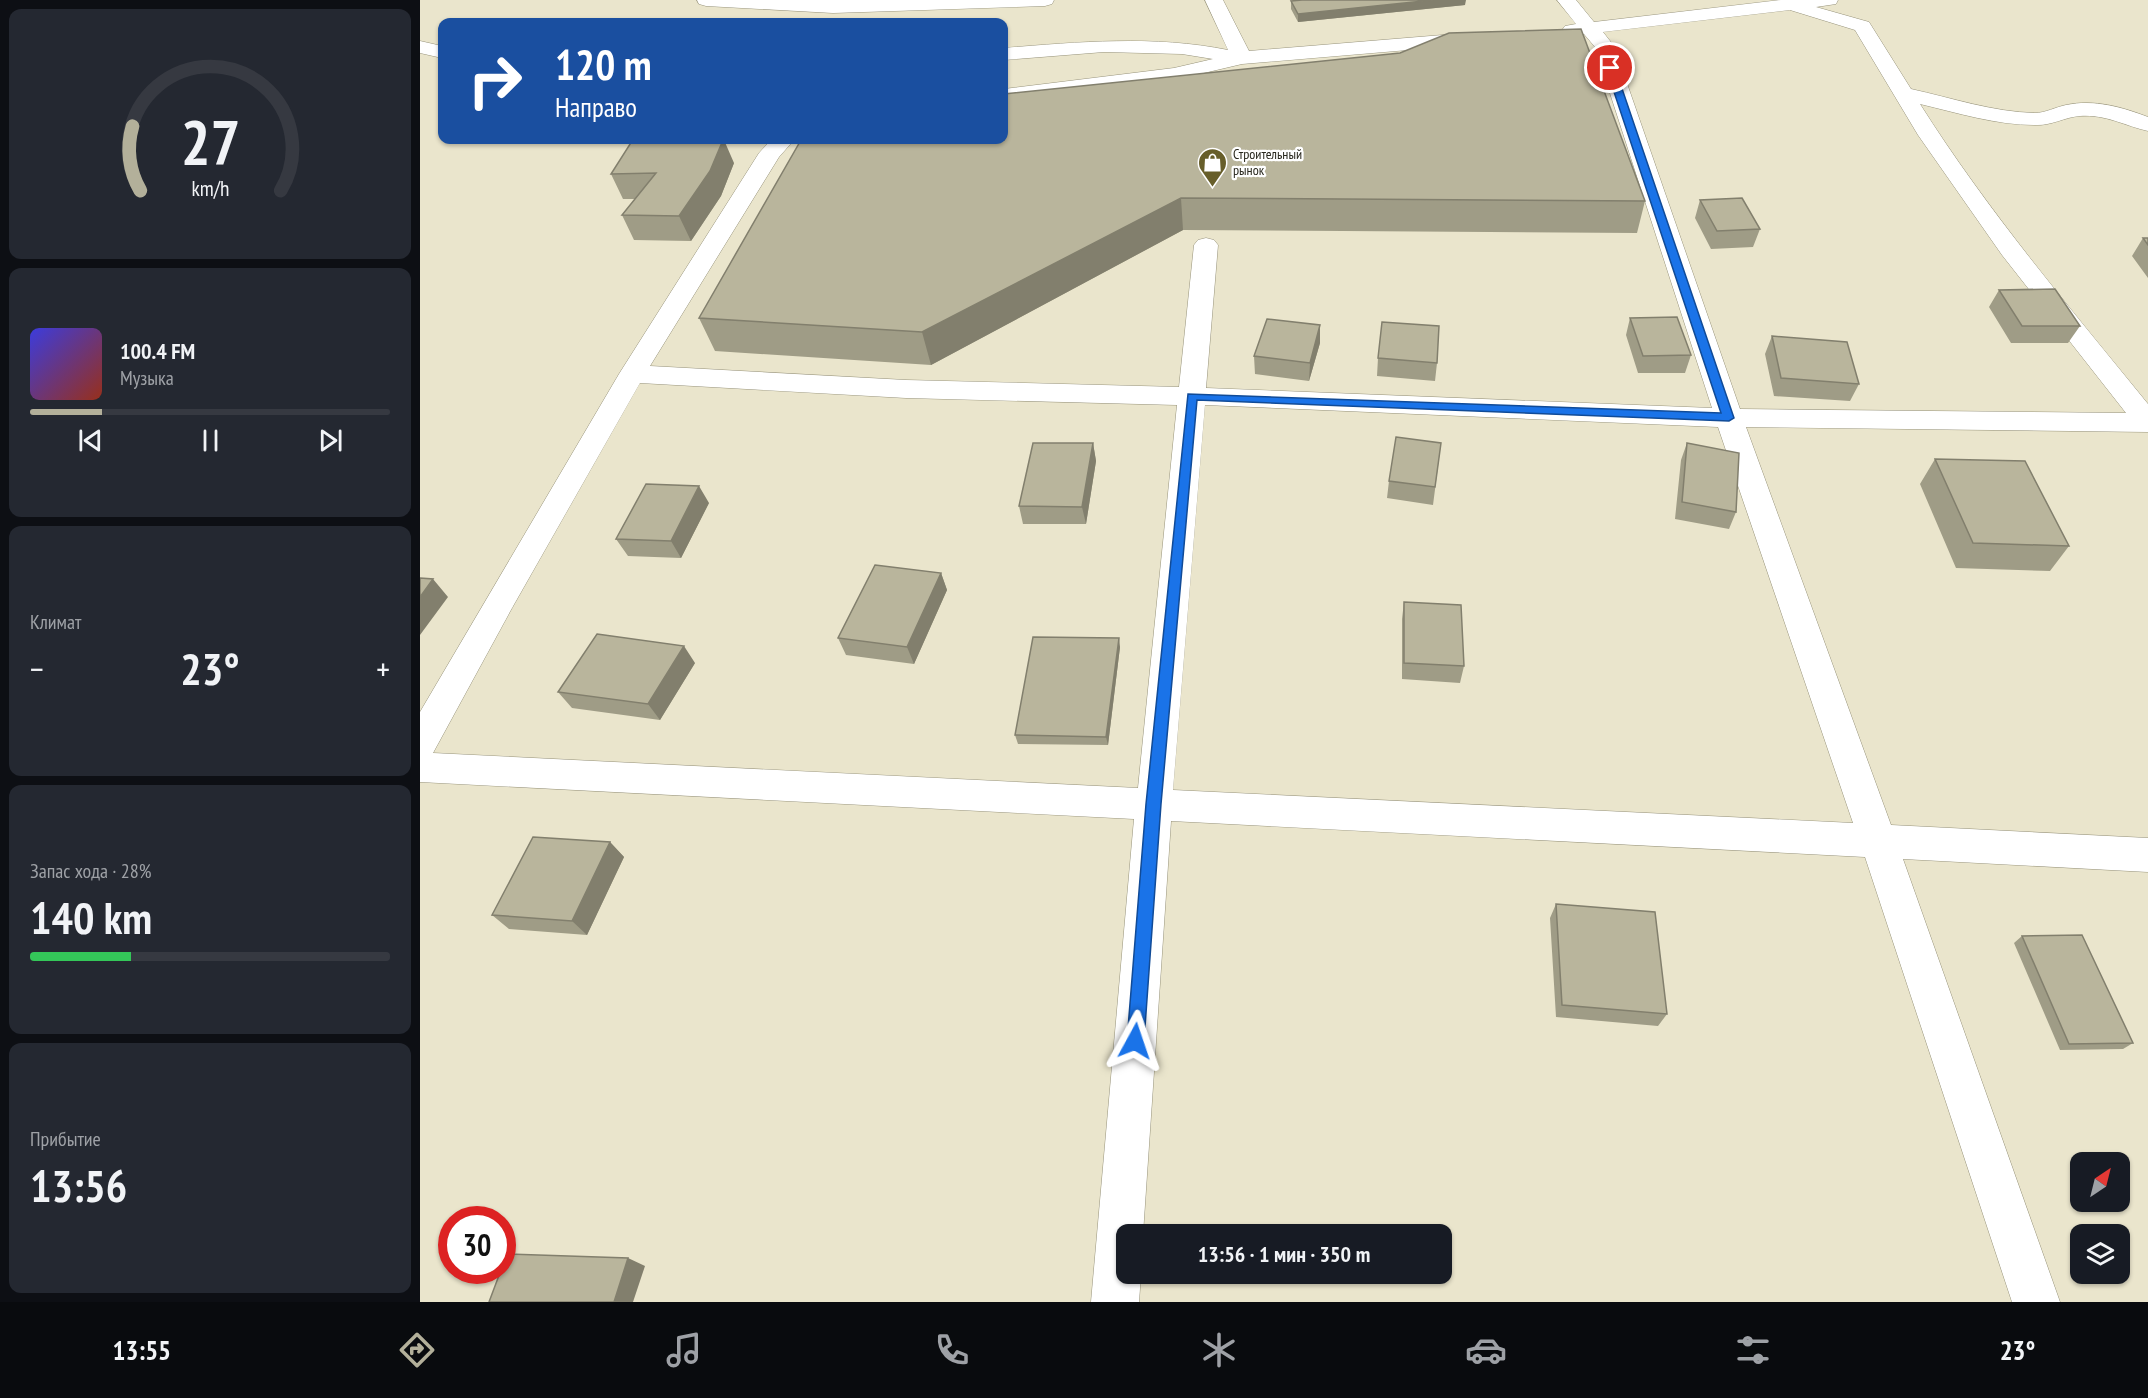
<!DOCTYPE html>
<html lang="ru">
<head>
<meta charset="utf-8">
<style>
	:root { --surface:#171b24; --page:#242831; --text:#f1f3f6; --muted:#9ea1a6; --line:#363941; --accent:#b3b09a }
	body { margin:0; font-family:"PT Sans Narrow",sans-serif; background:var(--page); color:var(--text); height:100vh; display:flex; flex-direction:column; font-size:22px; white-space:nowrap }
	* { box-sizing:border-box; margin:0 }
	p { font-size:20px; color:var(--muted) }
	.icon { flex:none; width:33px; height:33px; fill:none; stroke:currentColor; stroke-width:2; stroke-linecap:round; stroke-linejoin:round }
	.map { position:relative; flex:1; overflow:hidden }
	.panel { display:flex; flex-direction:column; gap:9px; padding:9px; background:#0d0f14; width:420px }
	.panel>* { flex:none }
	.top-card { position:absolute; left:18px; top:18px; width:570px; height:126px; border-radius:12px; box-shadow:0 2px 4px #0004; background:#1a4fa0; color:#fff; overflow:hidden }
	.needle { width:39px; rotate:35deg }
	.controls { position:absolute; left:1650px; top:1152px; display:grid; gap:12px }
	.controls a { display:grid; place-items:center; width:60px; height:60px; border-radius:12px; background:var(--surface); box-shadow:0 2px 4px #0004; font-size:30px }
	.speed { position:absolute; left:18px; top:1206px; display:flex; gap:12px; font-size:30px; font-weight:700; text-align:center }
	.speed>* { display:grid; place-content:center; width:78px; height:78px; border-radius:50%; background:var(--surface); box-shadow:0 2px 4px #0004; line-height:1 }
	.speed .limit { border:9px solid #d22; background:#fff; color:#111 }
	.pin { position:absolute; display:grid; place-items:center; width:51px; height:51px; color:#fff; margin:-26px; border:3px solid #fff; border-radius:50%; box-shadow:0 2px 6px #0007 }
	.me { position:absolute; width:66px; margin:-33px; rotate:5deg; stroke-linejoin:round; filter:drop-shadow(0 0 4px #0008) }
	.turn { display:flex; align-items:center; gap:21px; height:126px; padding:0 18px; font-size:27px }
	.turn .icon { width:78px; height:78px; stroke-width:2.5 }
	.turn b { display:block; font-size:42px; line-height:51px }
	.big { font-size:45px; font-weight:600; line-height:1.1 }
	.panel .tile { flex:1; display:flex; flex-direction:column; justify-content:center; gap:9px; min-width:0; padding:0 21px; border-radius:12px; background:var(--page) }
	.panel .dial { align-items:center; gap:0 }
	.dial svg { height:156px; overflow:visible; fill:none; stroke:var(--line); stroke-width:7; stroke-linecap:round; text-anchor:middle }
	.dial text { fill:var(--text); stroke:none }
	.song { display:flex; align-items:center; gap:18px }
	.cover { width:72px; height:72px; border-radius:9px; background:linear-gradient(135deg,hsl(240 70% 55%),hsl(10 70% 35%)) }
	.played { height:6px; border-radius:3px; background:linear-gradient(90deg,var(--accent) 20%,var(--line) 20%) }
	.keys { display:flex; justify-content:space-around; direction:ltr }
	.heat { display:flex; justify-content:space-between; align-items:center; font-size:33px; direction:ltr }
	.charge { height:9px; border-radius:4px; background:linear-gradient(90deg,#34c759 28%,var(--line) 0) }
	.trip { position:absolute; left:696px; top:1224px; width:336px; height:60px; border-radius:12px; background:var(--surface); box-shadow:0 2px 4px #0004; font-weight:600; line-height:60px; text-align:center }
	.tab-bar { display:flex; height:96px; justify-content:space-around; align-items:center; background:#090b0e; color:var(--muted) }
	.tab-bar .icon { width:42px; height:42px }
	.tab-bar .on { color:var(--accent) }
	.tab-bar b { font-size:27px; color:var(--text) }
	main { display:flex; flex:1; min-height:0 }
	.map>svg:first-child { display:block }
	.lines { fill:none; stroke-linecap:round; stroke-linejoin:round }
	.minor-casing { stroke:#97937b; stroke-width:1 }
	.major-casing { stroke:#97937b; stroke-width:1 }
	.minor { fill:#fff; fill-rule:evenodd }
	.major { fill:#fff; fill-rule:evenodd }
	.wall { fill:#9f9c86 }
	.shaded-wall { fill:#827f6d }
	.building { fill:#b9b59c; stroke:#827f6d; stroke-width:1.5 }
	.route { fill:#1a73e8; stroke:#114b97; stroke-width:1.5 }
	.labels { text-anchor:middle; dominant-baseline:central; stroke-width:4.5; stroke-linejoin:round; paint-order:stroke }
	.far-poi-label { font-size:14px; fill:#28271d; stroke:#fff; text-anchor:start }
</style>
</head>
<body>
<main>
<section class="panel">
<div class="tile dial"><svg viewBox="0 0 100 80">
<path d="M14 69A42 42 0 1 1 86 69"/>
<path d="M14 69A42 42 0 0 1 10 36" stroke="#b3b09a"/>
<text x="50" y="56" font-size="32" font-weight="700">27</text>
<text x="50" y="72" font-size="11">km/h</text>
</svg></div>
<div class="tile">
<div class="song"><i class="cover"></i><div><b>100.4 FM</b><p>Музыка</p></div></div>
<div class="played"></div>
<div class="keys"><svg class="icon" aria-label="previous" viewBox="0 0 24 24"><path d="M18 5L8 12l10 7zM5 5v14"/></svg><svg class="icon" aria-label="pause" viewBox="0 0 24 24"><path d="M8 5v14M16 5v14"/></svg><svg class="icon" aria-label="next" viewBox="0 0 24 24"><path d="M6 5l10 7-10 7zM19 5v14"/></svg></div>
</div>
<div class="tile"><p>Климат</p>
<div class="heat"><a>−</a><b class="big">23°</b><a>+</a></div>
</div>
<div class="tile"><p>Запас хода · 28%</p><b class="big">140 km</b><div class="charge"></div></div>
<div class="tile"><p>Прибытие</p><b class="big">13:56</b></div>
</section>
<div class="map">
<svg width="1728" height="1302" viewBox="0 0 1728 1302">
	<rect width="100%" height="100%" fill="#eae5cc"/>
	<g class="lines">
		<defs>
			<path id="minor" d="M785 0H803L829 51 1047 33 1054 35 1057 39 1054 43 1047 45 822 64 754 80 584 101V89L754 68 793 59 762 54 684 52 584 60V48C659 42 734 35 808 50Z
				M1137 0H1156L1174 22 1361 0H1418L1416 4 1396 7 1449 22 1491 89C1532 98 1573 112 1615 113 1625 113 1636 107 1646 105 1674 99 1702 107 1728 117V131C1705 126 1686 114 1660 116 1645 117 1631 126 1615 125 1576 125 1538 113 1500 104 1567 210 1649 307 1728 404V432L1326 427 1471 825 1728 838V872L1483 859 1640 1302H1592L1445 857 751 821 723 1234H706V1274H721L719 1302H671L714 819 0 782V712L199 374 339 153 351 140H374L359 157 230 366 486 380 759 387 774 245 778 240 786 238 794 240 798 245 786 388 1292 408 1175 47 1164 34H1145L1142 30 1145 26 1156 24ZM1370 10 1435 30 1498 135 1582 255 1706 413 1320 409 1194 46 1183 32ZM220 383 486 398 757 405 718 788 13 753 92 608ZM785 405 1298 427 1433 823 753 790Z
				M0 41 22 46V58L0 53Z"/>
			<path id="major" d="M277 0H634L632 4 625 6 413 13 286 6 279 4Z"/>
		</defs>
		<!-- minor casing -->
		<use href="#minor" class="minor-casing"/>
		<!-- major casing -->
		<use href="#major" class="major-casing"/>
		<!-- minor -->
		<use href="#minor" class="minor"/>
		<!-- major -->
		<use href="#major" class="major"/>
	</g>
	<!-- wall -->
	<path class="wall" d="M871 1 1045 5 878 22 871 9Z
		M980 53 1225 201 1217 233 763 230 511 365 295 351 279 318Z
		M314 163 301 196 271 241 214 240 202 215 215 199H203L191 174Z
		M1280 200 1340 229 1333 247 1291 249 1275 218Z
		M1723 238H1728V278L1712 256Z
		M1579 290 1660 326 1648 343H1591L1569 307Z
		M1210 318 1271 355 1265 373H1218L1206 335Z
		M900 325V343L889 381 835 374 834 356Z
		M1352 336 1439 384 1430 401 1354 396 1345 354Z
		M958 358 1017 363 1015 381 957 376Z
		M673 443 676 461 666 524H603L599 506Z
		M1021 443 1013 505 967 498 969 481Z
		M1267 443 1316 512 1309 529 1255 519 1261 460Z
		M1515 459 1649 546 1630 571 1536 568 1500 484Z
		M289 503 261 558 208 556 196 539Z
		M521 573 527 590 494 664 426 655 418 638Z
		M984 602 1044 666 1040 683 982 679V619Z
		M700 647 688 745 598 744 595 735Z
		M275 663 240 720 152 708 138 692Z
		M190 842 204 857 167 935 89 929 72 915Z
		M1136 904 1247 1014 1238 1026 1136 1017 1130 918Z
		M1602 936 1713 1043 1703 1049 1640 1050 1594 943Z"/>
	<!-- shaded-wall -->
	<path class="shaded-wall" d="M1013 0H1046L1045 5 878 22V14Z
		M303 140H304L314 163 301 196 271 241 259 216Z
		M761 198 763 230 511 365 502 332Z
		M900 325V343L889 381 890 363Z
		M673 443 676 461 666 524 662 507Z
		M279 486 289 503 261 558 251 541Z
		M521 573 527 590 494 664 487 647Z
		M13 579 28 597 0 635V597Z
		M699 638 700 647 688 745 686 737Z
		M264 646 275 663 240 720 228 704Z
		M190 842 204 857 167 935 152 921Z
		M208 1258 225 1266 213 1302H194Z"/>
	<!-- building -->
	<path class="building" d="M882 0H1013L878 14 871 1Z
		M1161 29 1225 201 761 198 502 332 279 318 381 140H584V94L980 53 1029 33Z
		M253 140H303L290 171 259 216 202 215 236 173 191 174 212 141Z
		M1322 198 1340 229 1297 231 1280 200Z
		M1723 238H1728V245Z
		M1635 289 1660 326H1602L1579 290Z
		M1257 317 1271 355 1223 356 1210 318Z
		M847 319 900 325 890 363 834 356Z
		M962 322 1019 326 1017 363 958 358Z
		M1352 336 1427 342 1439 384 1361 378Z
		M976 437 1021 443 1015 487 969 481Z
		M613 443H673L662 507 599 506Z
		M1267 443 1319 453 1316 512 1262 502Z
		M1515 459 1605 461 1649 546 1553 543Z
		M226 484 279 486 251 541 196 539Z
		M455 565 521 573 487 647 418 638Z
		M0 578 13 579 0 597Z
		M984 602 1041 605 1044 666 984 663Z
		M177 634 264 646 228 704 138 692Z
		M613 637 699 638 686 737 595 735Z
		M113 837 190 842 152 921 72 915Z
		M1136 904 1235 912 1247 1014 1142 1005Z
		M1662 935 1713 1043 1649 1044 1602 936Z
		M87 1254 208 1258 194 1302H69L81 1270H82V1267Z"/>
	<!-- route -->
	<path class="route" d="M1190 66 1195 68 1314 418 1309 421 777 400 741 804 724 1041 721 1047 715 1049 709 1047 707 1041 726 804 768 394 1301 413 1186 68Z"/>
	<!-- icons -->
	<defs>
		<symbol id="shop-pin" viewBox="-11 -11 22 30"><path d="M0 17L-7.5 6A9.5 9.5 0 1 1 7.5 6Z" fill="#675e2a" stroke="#fff"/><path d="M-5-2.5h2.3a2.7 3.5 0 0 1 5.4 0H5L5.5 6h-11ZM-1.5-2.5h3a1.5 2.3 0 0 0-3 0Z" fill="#fff"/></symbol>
	</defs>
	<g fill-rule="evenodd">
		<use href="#shop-pin" x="776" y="146" width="33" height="45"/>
	</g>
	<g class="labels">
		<!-- far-poi labels -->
		<g class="far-poi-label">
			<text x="813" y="154">Строительный<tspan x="813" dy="16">рынок</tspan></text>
		</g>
	</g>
</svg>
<div class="controls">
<a><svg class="needle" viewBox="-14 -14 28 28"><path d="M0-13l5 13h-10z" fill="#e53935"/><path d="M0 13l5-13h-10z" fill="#9ea1a6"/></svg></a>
<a><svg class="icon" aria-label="layers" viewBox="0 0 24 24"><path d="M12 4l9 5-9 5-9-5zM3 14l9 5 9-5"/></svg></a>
</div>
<div class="speed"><div class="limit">30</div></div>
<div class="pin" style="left:1190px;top:68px;background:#d93025"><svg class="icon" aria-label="arrive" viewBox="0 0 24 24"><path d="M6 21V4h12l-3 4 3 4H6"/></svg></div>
<svg class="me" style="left:715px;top:1041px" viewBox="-20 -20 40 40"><path d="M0-17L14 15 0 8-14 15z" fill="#1a73e8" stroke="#fff" stroke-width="4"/></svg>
<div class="trip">13:56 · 1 мин · 350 m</div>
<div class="top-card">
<div class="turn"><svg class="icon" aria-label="right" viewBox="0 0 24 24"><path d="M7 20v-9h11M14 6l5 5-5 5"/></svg><div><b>120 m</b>Направо</div></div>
</div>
</div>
</main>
<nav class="tab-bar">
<b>13:55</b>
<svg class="icon on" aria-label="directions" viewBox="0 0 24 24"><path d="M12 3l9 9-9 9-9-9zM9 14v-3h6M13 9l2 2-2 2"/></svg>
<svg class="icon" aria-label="music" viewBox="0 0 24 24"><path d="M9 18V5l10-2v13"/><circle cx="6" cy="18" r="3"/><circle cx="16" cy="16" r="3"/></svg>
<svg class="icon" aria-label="phone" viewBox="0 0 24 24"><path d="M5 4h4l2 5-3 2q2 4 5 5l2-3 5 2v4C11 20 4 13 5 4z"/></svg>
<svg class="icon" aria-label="climate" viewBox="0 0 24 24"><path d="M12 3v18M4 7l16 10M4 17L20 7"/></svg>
<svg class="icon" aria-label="car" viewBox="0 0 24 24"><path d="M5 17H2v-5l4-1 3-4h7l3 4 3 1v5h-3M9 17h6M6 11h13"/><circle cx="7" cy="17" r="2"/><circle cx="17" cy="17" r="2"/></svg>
<svg class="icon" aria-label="filters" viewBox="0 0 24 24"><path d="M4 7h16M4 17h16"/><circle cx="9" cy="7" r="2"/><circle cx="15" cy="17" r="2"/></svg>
<b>23°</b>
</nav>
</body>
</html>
